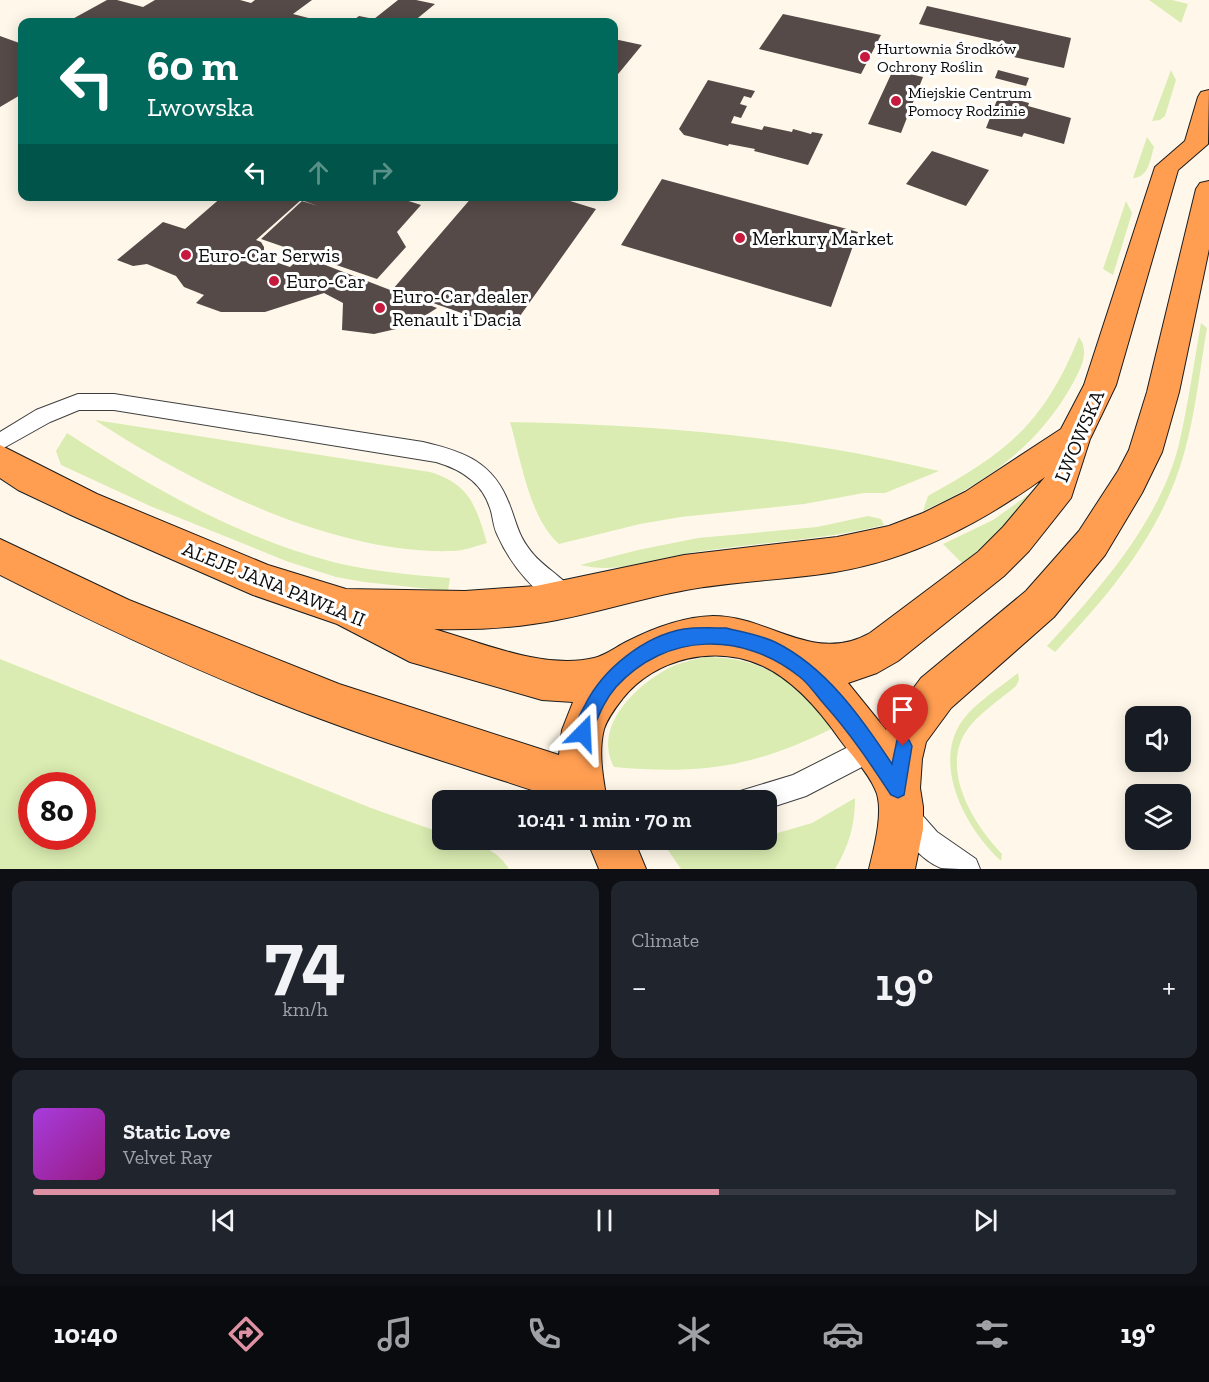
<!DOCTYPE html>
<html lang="en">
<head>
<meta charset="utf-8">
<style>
	:root { --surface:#171b24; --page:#20242c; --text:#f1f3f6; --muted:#9ea1a6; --line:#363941; --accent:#de91a3 }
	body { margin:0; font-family:"Zilla Slab",serif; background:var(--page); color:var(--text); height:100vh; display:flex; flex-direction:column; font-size:22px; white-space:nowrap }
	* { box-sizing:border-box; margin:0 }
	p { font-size:20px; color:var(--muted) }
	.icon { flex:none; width:33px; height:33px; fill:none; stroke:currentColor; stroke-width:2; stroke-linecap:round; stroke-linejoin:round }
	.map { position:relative; height:869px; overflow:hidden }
	.panel { display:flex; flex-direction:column; gap:12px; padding:12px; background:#0d0f14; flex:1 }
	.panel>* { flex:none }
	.guide { position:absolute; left:18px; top:18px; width:600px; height:183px; border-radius:12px; box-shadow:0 3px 15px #0003; background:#00695c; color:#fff; overflow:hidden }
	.controls { position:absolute; left:1125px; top:706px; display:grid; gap:12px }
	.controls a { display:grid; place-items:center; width:66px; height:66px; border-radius:12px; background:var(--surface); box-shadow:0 3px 15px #0003; font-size:30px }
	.speed { position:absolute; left:18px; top:772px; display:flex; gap:12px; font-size:30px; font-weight:700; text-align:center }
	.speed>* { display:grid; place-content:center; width:78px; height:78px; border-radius:50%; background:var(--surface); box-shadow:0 3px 15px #0003; line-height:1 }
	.speed .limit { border:9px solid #d22; background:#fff; color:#111 }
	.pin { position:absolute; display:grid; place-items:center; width:51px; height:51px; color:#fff; margin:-62px -26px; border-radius:50% 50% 50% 0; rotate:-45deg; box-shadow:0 0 6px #0007 }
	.pin .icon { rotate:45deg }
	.me { position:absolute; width:66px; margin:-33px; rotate:21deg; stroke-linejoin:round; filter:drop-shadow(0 0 4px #0008) }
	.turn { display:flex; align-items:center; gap:21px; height:126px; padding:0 30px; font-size:27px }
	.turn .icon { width:78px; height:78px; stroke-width:2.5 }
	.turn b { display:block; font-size:42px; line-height:51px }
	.lanes { display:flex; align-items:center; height:57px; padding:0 30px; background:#0003; justify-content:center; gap:30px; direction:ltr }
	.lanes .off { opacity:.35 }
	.big { font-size:45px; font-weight:600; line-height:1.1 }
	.panel .tile { flex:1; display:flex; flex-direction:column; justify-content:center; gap:9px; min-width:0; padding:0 21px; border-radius:12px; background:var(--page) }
	.panel .dial { align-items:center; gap:0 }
	.dial b { font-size:78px; line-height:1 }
	.song { display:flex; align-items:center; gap:18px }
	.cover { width:72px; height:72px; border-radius:9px; background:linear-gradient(135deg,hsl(280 70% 55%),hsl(310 70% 35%)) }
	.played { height:6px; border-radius:3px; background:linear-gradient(90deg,var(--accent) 60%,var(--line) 60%) }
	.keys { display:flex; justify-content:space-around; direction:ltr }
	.heat { display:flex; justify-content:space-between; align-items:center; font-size:33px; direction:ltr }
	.panel .tiles { flex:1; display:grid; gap:12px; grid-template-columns:1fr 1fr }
	.tile:last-child { grid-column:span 2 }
	.trip { position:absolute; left:432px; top:790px; width:345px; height:60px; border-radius:12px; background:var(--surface); box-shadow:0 3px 15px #0003; font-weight:600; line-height:60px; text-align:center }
	.tabs { display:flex; height:96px; justify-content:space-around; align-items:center; background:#090b0e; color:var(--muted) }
	.tabs .icon { width:42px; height:42px }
	.tabs .selected { color:var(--accent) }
	.tabs b { font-size:27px; color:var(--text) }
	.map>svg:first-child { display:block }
	.green { fill:#daecb1; fill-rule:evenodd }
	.building { fill:#554a47 }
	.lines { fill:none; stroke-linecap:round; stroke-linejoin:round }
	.service-casing { stroke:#3f3f3f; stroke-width:2 }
	.trunk-casing { stroke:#1d1d1d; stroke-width:2 }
	.service { fill:#fff; fill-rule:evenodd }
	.trunk { fill:#ff9d51; fill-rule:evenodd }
	.route { fill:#1a73e8; stroke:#114b97; stroke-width:1.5 }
	.poi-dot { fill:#c61a3e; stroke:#fff; stroke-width:2 }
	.labels { text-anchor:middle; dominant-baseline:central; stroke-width:6; stroke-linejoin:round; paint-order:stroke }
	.far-poi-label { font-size:16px; fill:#0c0c0c; stroke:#fff; text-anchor:start }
	.poi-label { font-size:20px; fill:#0c0c0c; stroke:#fff; text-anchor:start }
	.street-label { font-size:20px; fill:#0c0c0c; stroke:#fff }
</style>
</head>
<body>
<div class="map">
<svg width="1209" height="869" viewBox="0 0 1209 869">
	<rect width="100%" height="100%" fill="#fff8ea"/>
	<!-- green -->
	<path class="green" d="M1149 0H1172L1188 4 1181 23Z
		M1171 70 1176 80 1165 116 1160 120 1152 121Z
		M1147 137 1154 147C1150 160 1149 177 1133 178Z
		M1126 201 1132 213 1113 275 1103 269Z
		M1201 323 1207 328C1200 368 1196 410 1185 450 1164 530 1110 594 1055 652L1047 646C1099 590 1160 521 1179 444 1188 405 1194 363 1201 323Z
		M1079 337C1090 352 1081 368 1073 383 1039 445 986 483 923 511L928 496C1008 452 1044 423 1079 337Z
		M95 420 430 472C470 484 476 506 487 543 476 546 463 551 452 551 334 555 191 483 95 420Z
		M510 422C617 424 726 431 832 449 868 455 904 463 939 471L885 493H864L804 504 681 517 640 524 559 544C529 518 521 459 510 422Z
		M67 433C149 486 237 537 333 562 371 571 410 575 450 578L448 591 364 582 336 577 286 561 150 506 61 465 56 451Z
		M1035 490 1003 528 963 564 943 544 993 520Z
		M868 516 881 519 884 525C823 540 763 542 702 551 661 557 620 575 580 565L638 550 698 538 817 527Z
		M705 657C769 658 794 682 833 728 755 767 701 775 614 767 592 727 636 685 669 668 680 662 693 660 705 657Z
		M0 659 371 808 442 833V840C469 840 494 845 509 869H0ZM32 786H82V837H32Z
		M1018 673 1019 680 1016 686C1000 700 977 714 965 733 941 773 975 826 1002 854L1001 861C967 830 931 766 962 721 976 702 999 688 1018 673Z
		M855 798C855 825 849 846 835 869H681L661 840 711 842 766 840 767 836 812 823Z"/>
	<!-- building -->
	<path class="building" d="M107 0H117L143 7 155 0H240L251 3 255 0H312L293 14 324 22H67Z
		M398 0H416L435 4 413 22H351L359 16 374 19Z
		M927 6 1071 38 1064 68 1014 57 1017 46 919 24Z
		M783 14 881 35 861 74 759 49Z
		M0 36 22 44V94L0 107Z
		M614 39 642 45 614 79Z
		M893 70 923 77 901 133 868 124Z
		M998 70 1029 78 1026 86 995 78Z
		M708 80 755 91 751 98 744 96 740 104 747 106 741 118 734 116 731 123 762 130 764 126 792 132 793 129 811 134 812 132 823 134 808 165 754 151 755 149 729 144 728 146 684 135 679 129Z
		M999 95 1029 103 1028 106 1071 118 1064 144 1024 133 1022 137 986 128Z
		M932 151 989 170 966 206 906 184Z
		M662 179 858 232 831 307 621 245Z
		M223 196H393L421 205 397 232 406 247 377 279 261 239 302 201 318 206 301 200 256 240 261 242 264 247V253L261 257 290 267 302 256 437 308 409 326 374 334 342 330 343 303 324 293 265 312H221L196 303 204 295 184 287 176 276 147 264 133 266 117 260 163 222 185 229Z
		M473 196H554L596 209 510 330 393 289Z"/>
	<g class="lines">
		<defs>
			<path id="service" d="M78 394H114L423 442C465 452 494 462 510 506 518 527 518 536 534 555 546 569 573 584 579 599L576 607 568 610C537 598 510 564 497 534 493 526 493 516 490 508 482 482 460 469 436 462L114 410H79L50 422 0 450V432L36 410Z
				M878 732 887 736 891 745 887 754 806 796 766 809V801H733L737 792 793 775Z
				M906 803 915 807 937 832 976 859 980 869C969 869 951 869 941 868 921 860 901 836 893 816L897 807Z"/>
			<path id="trunk" d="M1209 90 1208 144 1178 170 1116 385 1090 439 1071 498 1029 551 1004 576 898 661 877 673 848 683 886 730 892 717 921 678 1026 591 1079 531 1118 471 1129 450 1147 392 1196 189 1200 183 1209 181V249L1179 392 1162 452 1142 493 1105 555 1054 617 951 708 926 742 922 759 920 788 923 807V829L915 869H869C874 849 885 808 875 789 867 771 852 756 841 741 821 712 795 681 763 666 715 644 656 658 623 698 616 707 608 717 604 729 598 752 603 778 607 801H550L538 792C472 770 405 750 340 726 223 684 110 631 0 575V539L129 600 339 684 559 755 562 730 573 702 542 700 410 662 337 624 253 595 73 516 18 490 0 478V445L97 494 268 565 346 589 465 591 536 586 684 555 837 537 889 526 923 513 965 492 1061 429 1084 385 1155 167 1185 141 1198 97 1201 92ZM1045 477 1003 527 978 552 870 633C813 665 770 616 713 616 682 617 653 628 626 642 616 647 606 655 594 658 544 670 483 643 434 629 475 630 517 628 557 620 600 612 642 598 686 590 735 581 785 580 835 572 913 559 981 523 1045 477Z
				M587 840H634L646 869H599Z"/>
		</defs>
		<!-- service casing -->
		<use href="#service" class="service-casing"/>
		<!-- trunk casing -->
		<use href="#trunk" class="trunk-casing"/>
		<!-- service -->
		<use href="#service" class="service"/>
		<!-- trunk -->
		<use href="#trunk" class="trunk"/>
	</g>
	<!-- route -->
	<path class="route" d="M726 628C742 632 760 635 775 642 826 667 861 717 892 764L897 740 903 737 909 740 912 746 904 795 898 798 891 795C870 763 850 733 824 704 816 695 809 684 800 677 743 631 666 632 616 687 602 703 597 721 589 739L583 742 577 739C572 728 579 716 585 705 603 669 644 636 684 629 698 627 713 628 726 628Z"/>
	<!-- markers -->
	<g class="poi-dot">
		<circle cx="865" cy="57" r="6"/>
		<circle cx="896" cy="101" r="6"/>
		<circle cx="740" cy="238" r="6"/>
		<circle cx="186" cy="255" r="6"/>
		<circle cx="274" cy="281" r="6"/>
		<circle cx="380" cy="308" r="6"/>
	</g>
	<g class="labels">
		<!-- far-poi labels -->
		<g class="far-poi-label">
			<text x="877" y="48">Hurtownia Środków<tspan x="877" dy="18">Ochrony Roślin</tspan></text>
			<text x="908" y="92">Miejskie Centrum<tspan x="908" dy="18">Pomocy Rodzinie</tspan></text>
		</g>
		<!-- poi labels -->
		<g class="poi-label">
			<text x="752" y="238">Merkury Market</text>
			<text x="198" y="255">Euro-Car Serwis</text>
			<text x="286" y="281">Euro-Car</text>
			<text x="392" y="296">Euro-Car dealer<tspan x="392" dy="23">Renault i Dacia</tspan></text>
		</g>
		<!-- street labels -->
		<g class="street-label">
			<text transform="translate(1079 436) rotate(-67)">LWOWSKA</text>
			<text transform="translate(274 584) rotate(22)">ALEJE JANA PAWŁA II</text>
		</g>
	</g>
</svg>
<div class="controls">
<a><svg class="icon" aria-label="sound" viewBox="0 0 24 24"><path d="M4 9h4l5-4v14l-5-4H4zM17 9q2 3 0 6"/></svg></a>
<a><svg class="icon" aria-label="layers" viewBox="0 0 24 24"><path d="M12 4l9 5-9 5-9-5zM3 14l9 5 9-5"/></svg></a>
</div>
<div class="speed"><div class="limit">80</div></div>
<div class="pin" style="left:903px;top:746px;background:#d93025"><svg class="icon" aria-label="arrive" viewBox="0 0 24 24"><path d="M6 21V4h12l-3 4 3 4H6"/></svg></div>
<svg class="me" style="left:583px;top:733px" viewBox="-20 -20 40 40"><path d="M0-17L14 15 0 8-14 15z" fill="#1a73e8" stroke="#fff" stroke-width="4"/></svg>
<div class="trip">10:41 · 1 min · 70 m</div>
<div class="guide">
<div class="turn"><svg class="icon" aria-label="left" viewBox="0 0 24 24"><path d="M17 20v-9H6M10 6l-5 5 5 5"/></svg><div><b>60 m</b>Lwowska</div></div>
<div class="lanes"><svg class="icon" aria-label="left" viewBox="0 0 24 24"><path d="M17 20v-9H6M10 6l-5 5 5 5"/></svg><svg class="icon off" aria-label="ahead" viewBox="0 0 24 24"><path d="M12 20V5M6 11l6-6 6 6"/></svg><svg class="icon off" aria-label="right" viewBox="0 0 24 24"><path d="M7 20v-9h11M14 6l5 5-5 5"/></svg></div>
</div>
</div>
<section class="panel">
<div class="tiles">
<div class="tile dial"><b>74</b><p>km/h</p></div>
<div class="tile"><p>Climate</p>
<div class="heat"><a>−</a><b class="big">19°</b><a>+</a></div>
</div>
<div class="tile">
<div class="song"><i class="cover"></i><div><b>Static Love</b><p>Velvet Ray</p></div></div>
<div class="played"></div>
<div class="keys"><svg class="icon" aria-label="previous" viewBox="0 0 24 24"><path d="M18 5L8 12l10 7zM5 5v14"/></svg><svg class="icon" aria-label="pause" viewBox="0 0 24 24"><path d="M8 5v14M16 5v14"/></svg><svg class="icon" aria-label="next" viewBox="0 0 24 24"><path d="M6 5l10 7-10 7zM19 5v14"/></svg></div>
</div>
</div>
</section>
<nav class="tabs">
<b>10:40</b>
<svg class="icon selected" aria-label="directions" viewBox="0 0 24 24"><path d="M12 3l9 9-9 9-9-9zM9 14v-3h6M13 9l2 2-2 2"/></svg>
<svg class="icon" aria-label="music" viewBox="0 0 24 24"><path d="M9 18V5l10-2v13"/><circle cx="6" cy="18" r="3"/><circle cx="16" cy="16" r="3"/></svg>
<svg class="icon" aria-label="phone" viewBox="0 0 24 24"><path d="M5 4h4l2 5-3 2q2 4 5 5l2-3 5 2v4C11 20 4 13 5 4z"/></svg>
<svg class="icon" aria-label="climate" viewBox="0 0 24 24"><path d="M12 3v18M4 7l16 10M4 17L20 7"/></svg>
<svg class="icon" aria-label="car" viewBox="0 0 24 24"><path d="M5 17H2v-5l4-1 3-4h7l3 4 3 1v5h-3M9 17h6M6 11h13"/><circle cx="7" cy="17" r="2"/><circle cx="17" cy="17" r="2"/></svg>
<svg class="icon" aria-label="filters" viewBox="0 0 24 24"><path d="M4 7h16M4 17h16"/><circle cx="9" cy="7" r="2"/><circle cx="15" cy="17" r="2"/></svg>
<b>19°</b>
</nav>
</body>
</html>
